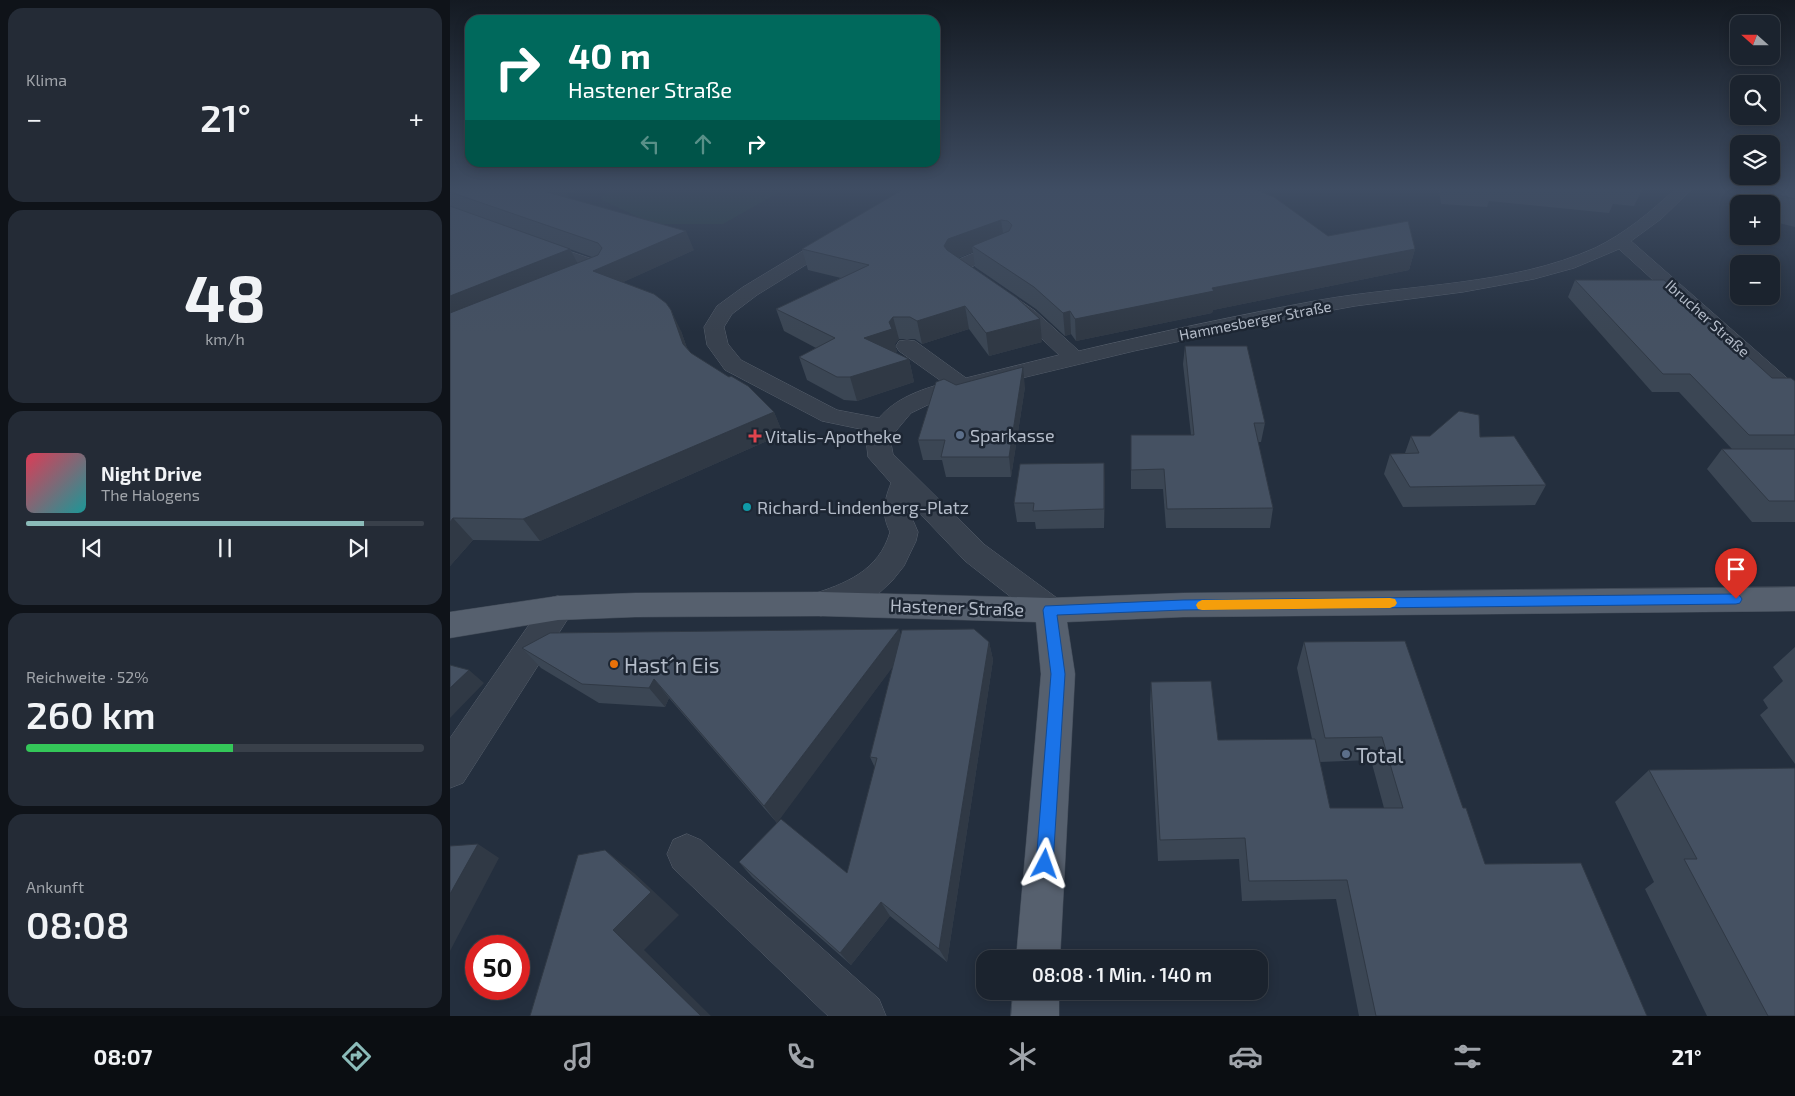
<!DOCTYPE html>
<html lang="de">
<head>
<meta charset="utf-8">
<style>
	:root { --surface:#1b232e; --page:#242b36; --text:#f1f3f6; --muted:#a0a4aa; --line:#39404a; --accent:#8bbbb9 }
	body { margin:0; font-family:"Exo 2",sans-serif; background:var(--page); color:var(--text); height:100vh; display:flex; flex-direction:column; font-size:19px; white-space:nowrap }
	* { box-sizing:border-box; margin:0 }
	p { font-size:16px; color:var(--muted) }
	.icon { flex:none; width:28px; height:28px; fill:none; stroke:currentColor; stroke-width:2; stroke-linecap:round; stroke-linejoin:round }
	.map { position:relative; flex:1; overflow:hidden }
	.sheet { display:flex; flex-direction:column; gap:8px; padding:8px; background:#0f1319; width:450px }
	.sheet>* { flex:none }
	.hud { position:absolute; left:15px; top:15px; width:475px; height:152px; border-radius:15px; box-shadow:0 2px 12px #0003,0 0 0 1px var(--line); background:#00695c; color:#fff; overflow:hidden }
	.needle { width:32px; rotate:291deg }
	.buttons { position:absolute; left:1280px; top:15px; display:grid; gap:10px }
	.buttons a { display:grid; place-items:center; width:50px; height:50px; border-radius:10px; background:var(--surface); box-shadow:0 2px 12px #0003,0 0 0 1px var(--line); font-size:25px }
	.speed { position:absolute; left:15px; top:935px; display:flex; gap:10px; font-size:25px; font-weight:700; text-align:center }
	.speed>* { display:grid; place-content:center; width:65px; height:65px; border-radius:50%; background:var(--surface); box-shadow:0 2px 12px #0003,0 0 0 1px var(--line); line-height:1 }
	.speed .limit { border:8px solid #d22; background:#fff; color:#111 }
	.pin { position:absolute; display:grid; place-items:center; width:42px; height:42px; color:#fff; margin:-51px -21px; border-radius:50% 50% 50% 0; rotate:-45deg; box-shadow:0 0 5px #0007 }
	.pin .icon { rotate:45deg }
	.me { position:absolute; width:55px; margin:-28px; rotate:4deg; stroke-linejoin:round; filter:drop-shadow(0 0 4px #0008) }
	.turn { display:flex; align-items:center; gap:18px; height:105px; padding:0 20px; font-size:22px }
	.turn .icon { width:65px; height:65px; stroke-width:2.5 }
	.turn b { display:block; font-size:35px; line-height:42px }
	.lanes { display:flex; align-items:center; height:48px; padding:0 20px; background:#0003; justify-content:center; gap:25px; direction:ltr }
	.lanes .off { opacity:.35 }
	.big { font-size:38px; font-weight:600; line-height:1.1 }
	.sheet .card { flex:1; display:flex; flex-direction:column; justify-content:center; gap:8px; min-width:0; padding:0 18px; border-radius:15px; background:var(--page) }
	.sheet .dial { align-items:center; gap:0 }
	.dial b { font-size:65px; line-height:1 }
	.song { display:flex; align-items:center; gap:15px }
	.cover { width:60px; height:60px; border-radius:8px; background:linear-gradient(135deg,hsl(350 70% 55%),hsl(180 70% 35%)) }
	.played { height:5px; border-radius:2px; background:linear-gradient(90deg,var(--accent) 85%,var(--line) 85%) }
	.keys { display:flex; justify-content:space-around; direction:ltr }
	.heat { display:flex; justify-content:space-between; align-items:center; font-size:28px; direction:ltr }
	.charge { height:8px; border-radius:4px; background:linear-gradient(90deg,#34c759 52%,var(--line) 0) }
	.trip { position:absolute; left:526px; top:950px; width:292px; height:50px; border-radius:15px; background:var(--surface); box-shadow:0 2px 12px #0003,0 0 0 1px var(--line); font-weight:600; line-height:50px; text-align:center }
	.tabs { display:flex; height:80px; justify-content:space-around; align-items:center; background:#0b0e12; color:var(--muted) }
	.tabs .icon { width:35px; height:35px }
	.tabs .selected { color:var(--accent) }
	.tabs b { font-size:22px; color:var(--text) }
	main { display:flex; flex:1; min-height:0 }
	.map>svg:first-child { display:block }
	.green { fill:#263c3f }
	.lines { fill:none; stroke-linecap:round; stroke-linejoin:round }
	.minor-casing { stroke:#565f6c; stroke-width:1 }
	.major-casing { stroke:#414a57; stroke-width:1 }
	.minor { fill:#38414e; fill-rule:evenodd }
	.major { fill:#56606e; fill-rule:evenodd }
	.wall { fill:#3b4654; fill-rule:evenodd }
	.shaded-wall { fill:#303945 }
	.building { fill:#455162; stroke:#303945 }
	.route { fill:#1a73e8; stroke:#114b97 }
	.slow { fill:#f59e0b }
	.service-dot { fill:#5c6f8a; stroke:#1d2633; stroke-width:2 }
	.health-dot { fill:#e0444e; stroke:#1d2633; stroke-width:2 }
	.culture-dot { fill:#0f9aa8; stroke:#1d2633; stroke-width:2 }
	.food-dot { fill:#e8710a; stroke:#1d2633; stroke-width:2 }
	.labels { text-anchor:middle; dominant-baseline:central; stroke-width:5; stroke-linejoin:round; paint-order:stroke }
	.far-street-label { font-size:15px; fill:#b4bcc9; stroke:#1d2633 }
	.poi-label { font-size:18px; fill:#b4bcc9; stroke:#1d2633; text-anchor:start }
	.street-label { font-size:18px; fill:#b4bcc9; stroke:#1d2633 }
	.near-poi-label { font-size:21px; fill:#b4bcc9; stroke:#1d2633; text-anchor:start }
</style>
</head>
<body>
<main>
<section class="sheet">
<div class="card"><p>Klima</p>
<div class="heat"><a>−</a><b class="big">21°</b><a>+</a></div>
</div>
<div class="card dial"><b>48</b><p>km/h</p></div>
<div class="card">
<div class="song"><i class="cover"></i><div><b>Night Drive</b><p>The Halogens</p></div></div>
<div class="played"></div>
<div class="keys"><svg class="icon" aria-label="previous" viewBox="0 0 24 24"><path d="M18 5L8 12l10 7zM5 5v14"/></svg><svg class="icon" aria-label="pause" viewBox="0 0 24 24"><path d="M8 5v14M16 5v14"/></svg><svg class="icon" aria-label="next" viewBox="0 0 24 24"><path d="M6 5l10 7-10 7zM19 5v14"/></svg></div>
</div>
<div class="card"><p>Reichweite · 52%</p><b class="big">260 km</b><div class="charge"></div></div>
<div class="card"><p>Ankunft</p><b class="big">08:08</b></div>
</section>
<div class="map">
<svg width="1345" height="1016" viewBox="0 0 1345 1016">
	<rect width="100%" height="100%" fill="#242f3e"/>
	<!-- green -->
	<path class="green" d="M157 190H333L273 224H203L150 199Z"/>
	<g class="lines">
		<defs>
			<path id="minor" d="M1224 190H1241L1211 219 1181 241 1345 385V404L1337 402 1169 249 1124 268 1084 279 1013 292 905 306 834 319 684 351 522 390 488 400 461 413 440 438 443 454 535 545 611 601 616 610 611 619 600 622 589 619 515 561 461 504 462 518 468 532 466 541 454 566 442 581 428 594 406 605 371 616 360 613 355 604 360 595C395 584 429 571 440 532 431 513 434 502 441 483L418 457 416 438 420 431 372 421 275 370 257 345 254 327 267 306 293 287 379 235 385 234 391 235 394 239 391 243 307 295 282 314 274 327 278 344 291 360 387 410 429 418C446 398 470 390 494 383L449 351 446 346 449 341 457 340 465 341 516 378 609 355 571 319 502 270 499 266 502 262 548 243 554 242 560 243 563 247 560 251 521 267 585 311 629 351C709 332 789 315 870 300 961 284 1060 286 1145 248 1174 234 1201 212 1224 190Z
				M89 241 157 264 160 268 157 272 151 273 83 250 80 246 83 242Z
				M108 596 119 599 124 608 119 617 13 783 0 788V738L97 599Z
				M237 834 251 840 429 999 436 1016H378L223 868 217 854 223 840Z"/>
			<path id="major" d="M1345 587V611L733 617 617 622 625 674 610 959H566L591 674 586 622 371 616 185 617 108 620 0 638V612L108 596 185 593 371 592 600 598 733 593Z
				M563 991H609V1016H561Z"/>
		</defs>
		<!-- minor casing -->
		<use href="#minor" class="minor-casing"/>
		<!-- major casing -->
		<use href="#major" class="major-casing"/>
		<!-- minor -->
		<use href="#minor" class="minor"/>
		<!-- major -->
		<use href="#major" class="major"/>
	</g>
	<!-- wall -->
	<path class="wall" d="M0 190 117 194 119 198 244 250 173 282 231 331 237 348 241 353 324 412 333 434 90 541 23 540 0 566V206L120 249 127 263 142 257 0 206Z
		M452 190 878 236 965 249 959 270 763 310 762 313 626 341 621 334 615 336 586 309 525 267 523 252 508 258 592 342 539 356 519 329 472 344 465 339H449L445 344 447 352 445 353 459 359 464 382 407 401 394 400 357 380 349 357 366 348 334 331 326 309 391 278 358 270 352 249Z
		M989 190H1192L1184 206 1163 204 1159 213 1039 201 1037 207 991 204Z
		M1291 190H1345V227L1321 221V204H1289V212L1279 210Z
		M1125 280 1322 378 1345 381V522H1302L1257 469 1272 449H1282L1229 392H1202L1118 297Z
		M735 346 815 423 811 442H808L823 508 820 528H716L713 489H681V435H741L733 364Z
		M506 385 575 387 561 477H496L492 460H473L468 440Z
		M961 436 1030 437 1096 485 1085 505 953 507 934 474 940 454 955 453Z
		M655 481 654 528 586 529 585 522H567L564 503Z
		M451 635 539 642 543 660 497 962 440 916 401 965 302 877 289 862 327 823 219 698 215 707 149 703 91 668 72 648ZM443 666 420 757 425 768 397 873 327 822Z
		M854 642 1013 808 1035 864 1197 1016H909L886 899 792 901 789 859 708 861 700 706 701 682 768 740 862 739 847 668ZM921 760 934 808H880L870 762Z
		M1345 647V764L1310 715 1318 708 1313 700 1333 681 1323 667Z
		M1199 770 1345 1016H1257L1195 889 1204 882 1165 802Z"/>
	<!-- shaded-wall -->
	<path class="shaded-wall" d="M102 190H129L117 194 120 200 97 192Z
		M551 220 554 240 522 246 523 252 501 260 494 246 498 239Z
		M236 231 244 250 154 291 143 271Z
		M120 249 130 268 0 322V296Z
		M965 249 959 270 763 310 762 313 626 341 625 319 762 288Z
		M515 306 519 329 472 344 467 321Z
		M221 310 231 331 243 365 233 344Z
		M620 311 621 334 615 336 613 313Z
		M443 317 449 339 445 344 447 352 420 361 414 338Z
		M590 319 592 342 539 356 536 333Z
		M459 359 464 382 407 401 400 377Z
		M573 367 575 387 561 477 559 457Z
		M324 412 333 434 90 541 73 519Z
		M654 463 655 481 654 528Z
		M3 518 23 540 0 566V522Z
		M449 629 456 649 327 823 314 806Z
		M539 642 543 660 497 962 489 949Z
		M19 670 34 683 0 718V688Z
		M204 679 219 698 215 707 199 688Z
		M28 844 49 858 0 951V894Z
		M155 850 184 873 229 915 194 950 261 1016H251L163 930Z
		M431 902 440 916 401 965 390 953Z"/>
	<!-- building -->
	<path class="building" d="M0 190H102L97 192 236 231 143 271 204 294 216 303 221 310 233 344 241 353 279 377 281 376 298 386 324 412 73 519 3 518 0 522V313L148 255 152 248 148 243 0 192Z
		M452 190H807L824 197 878 236 958 221 965 249 762 288 764 291 625 319 620 311 613 313 584 287 522 246 559 231 562 225 558 221 551 220 498 239 494 246 497 250 567 298 590 319 536 333 515 306 467 321 460 317H443L439 322 442 329 414 338 459 359 400 377H387L349 357 385 338 326 309 419 265 352 249Z
		M1307 190H1345V199Z
		M0 206 120 249 0 296Z
		M1125 280H1214L1322 378H1341L1345 381V435H1299L1240 374H1213Z
		M735 346H797L815 423H804L823 508 717 509 714 469 681 470V435H744Z
		M573 367 559 457H491L495 440H468L486 382 494 379 506 385Z
		M1009 411 1029 415 1030 437 1064 436 1096 485 960 487 940 454 969 453 961 436H980Z
		M1272 449H1345V501H1319Z
		M654 463V509L583 511 584 503H564L570 464Z
		M449 629 314 806 204 679 199 688 132 684 72 648 100 633Z
		M524 629 539 642 489 949 431 902 390 953 289 862 331 819 397 873 427 758 420 757 452 630Z
		M955 641 1013 808H1016L1035 864 1131 863 1197 1016H926L897 880 799 881 795 838 710 840 701 682 761 681 768 740 865 739 880 808H953L932 737 875 738 854 642Z
		M0 665 19 670 0 688Z
		M1345 768V1016H1318L1234 859H1247L1199 770Z
		M28 844 0 894V846Z
		M155 850 201 892 163 930 251 1016H80L128 855Z"/>
	<!-- sky -->
	<linearGradient id="sky" x2="0" y2="1"><stop stop-color="#141a22"/><stop offset="0.57" stop-color="#3f4d63"/><stop offset="1" stop-color="#3f4d63" stop-opacity="0"/></linearGradient>
	<rect width="1345" height="332" fill="url(#sky)"/>
	<!-- route -->
	<path class="route" d="M1286 594 1290 596 1292 599 1290 603 1286 604 733 610 607 615 615 674 603 864 601 870 595 872 589 870 586 864 601 674 593 610 595 606 733 600Z"/>
	<!-- slow -->
	<path class="slow" d="M940 598 945 599 947 603 945 606 940 608 752 610 748 609 746 605 748 602 752 600Z"/>
	<!-- markers -->
	<g class="service-dot">
		<circle cx="510" cy="435" r="5"/>
		<circle cx="896" cy="754" r="5"/>
	</g>
	<path class="health-dot" d="M302.5 428.5h5v5h5v5h-5v5h-5v-5h-5v-5h5z"/>
	<circle class="culture-dot" cx="297" cy="507" r="5"/>
	<circle class="food-dot" cx="164" cy="664" r="5"/>
	<g class="labels">
		<!-- far-street labels -->
		<g class="far-street-label">
			<text transform="translate(1258 318) rotate(42)">Ibrucher Straße</text>
			<text transform="translate(805 320) rotate(-11)">Hammesberger Straße</text>
		</g>
		<!-- poi labels -->
		<g class="poi-label">
			<text x="520" y="435">Sparkasse</text>
			<text x="315" y="436">Vitalis-Apotheke</text>
			<text x="307" y="507">Richard-Lindenberg-Platz</text>
		</g>
		<!-- street labels -->
		<g class="street-label">
			<text transform="translate(507 607) rotate(2)">Hastener Straße</text>
		</g>
		<!-- near-poi labels -->
		<g class="near-poi-label">
			<text x="174" y="664">Hast´n Eis</text>
			<text x="906" y="754">Total</text>
		</g>
	</g>
</svg>
<div class="buttons">
<a><svg class="needle" viewBox="-14 -14 28 28"><path d="M0-13l5 13h-10z" fill="#e53935"/><path d="M0 13l5-13h-10z" fill="#a0a4aa"/></svg></a>
<a><svg class="icon" aria-label="search" viewBox="0 0 24 24"><circle cx="10" cy="10" r="6"/><path d="M15 15l6 6"/></svg></a>
<a><svg class="icon" aria-label="layers" viewBox="0 0 24 24"><path d="M12 4l9 5-9 5-9-5zM3 14l9 5 9-5"/></svg></a>
<a>+</a>
<a>−</a>
</div>
<div class="speed"><div class="limit">50</div></div>
<div class="pin" style="left:1286px;top:599px;background:#d93025"><svg class="icon" aria-label="arrive" viewBox="0 0 24 24"><path d="M6 21V4h12l-3 4 3 4H6"/></svg></div>
<svg class="me" style="left:595px;top:864px" viewBox="-20 -20 40 40"><path d="M0-17L14 15 0 8-14 15z" fill="#1a73e8" stroke="#fff" stroke-width="4"/></svg>
<div class="trip">08:08 · 1 Min. · 140 m</div>
<div class="hud">
<div class="turn"><svg class="icon" aria-label="right" viewBox="0 0 24 24"><path d="M7 20v-9h11M14 6l5 5-5 5"/></svg><div><b>40 m</b>Hastener Straße</div></div>
<div class="lanes"><svg class="icon off" aria-label="left" viewBox="0 0 24 24"><path d="M17 20v-9H6M10 6l-5 5 5 5"/></svg><svg class="icon off" aria-label="ahead" viewBox="0 0 24 24"><path d="M12 20V5M6 11l6-6 6 6"/></svg><svg class="icon" aria-label="right" viewBox="0 0 24 24"><path d="M7 20v-9h11M14 6l5 5-5 5"/></svg></div>
</div>
</div>
</main>
<nav class="tabs">
<b>08:07</b>
<svg class="icon selected" aria-label="directions" viewBox="0 0 24 24"><path d="M12 3l9 9-9 9-9-9zM9 14v-3h6M13 9l2 2-2 2"/></svg>
<svg class="icon" aria-label="music" viewBox="0 0 24 24"><path d="M9 18V5l10-2v13"/><circle cx="6" cy="18" r="3"/><circle cx="16" cy="16" r="3"/></svg>
<svg class="icon" aria-label="phone" viewBox="0 0 24 24"><path d="M5 4h4l2 5-3 2q2 4 5 5l2-3 5 2v4C11 20 4 13 5 4z"/></svg>
<svg class="icon" aria-label="climate" viewBox="0 0 24 24"><path d="M12 3v18M4 7l16 10M4 17L20 7"/></svg>
<svg class="icon" aria-label="car" viewBox="0 0 24 24"><path d="M5 17H2v-5l4-1 3-4h7l3 4 3 1v5h-3M9 17h6M6 11h13"/><circle cx="7" cy="17" r="2"/><circle cx="17" cy="17" r="2"/></svg>
<svg class="icon" aria-label="filters" viewBox="0 0 24 24"><path d="M4 7h16M4 17h16"/><circle cx="9" cy="7" r="2"/><circle cx="15" cy="17" r="2"/></svg>
<b>21°</b>
</nav>
</body>
</html>
